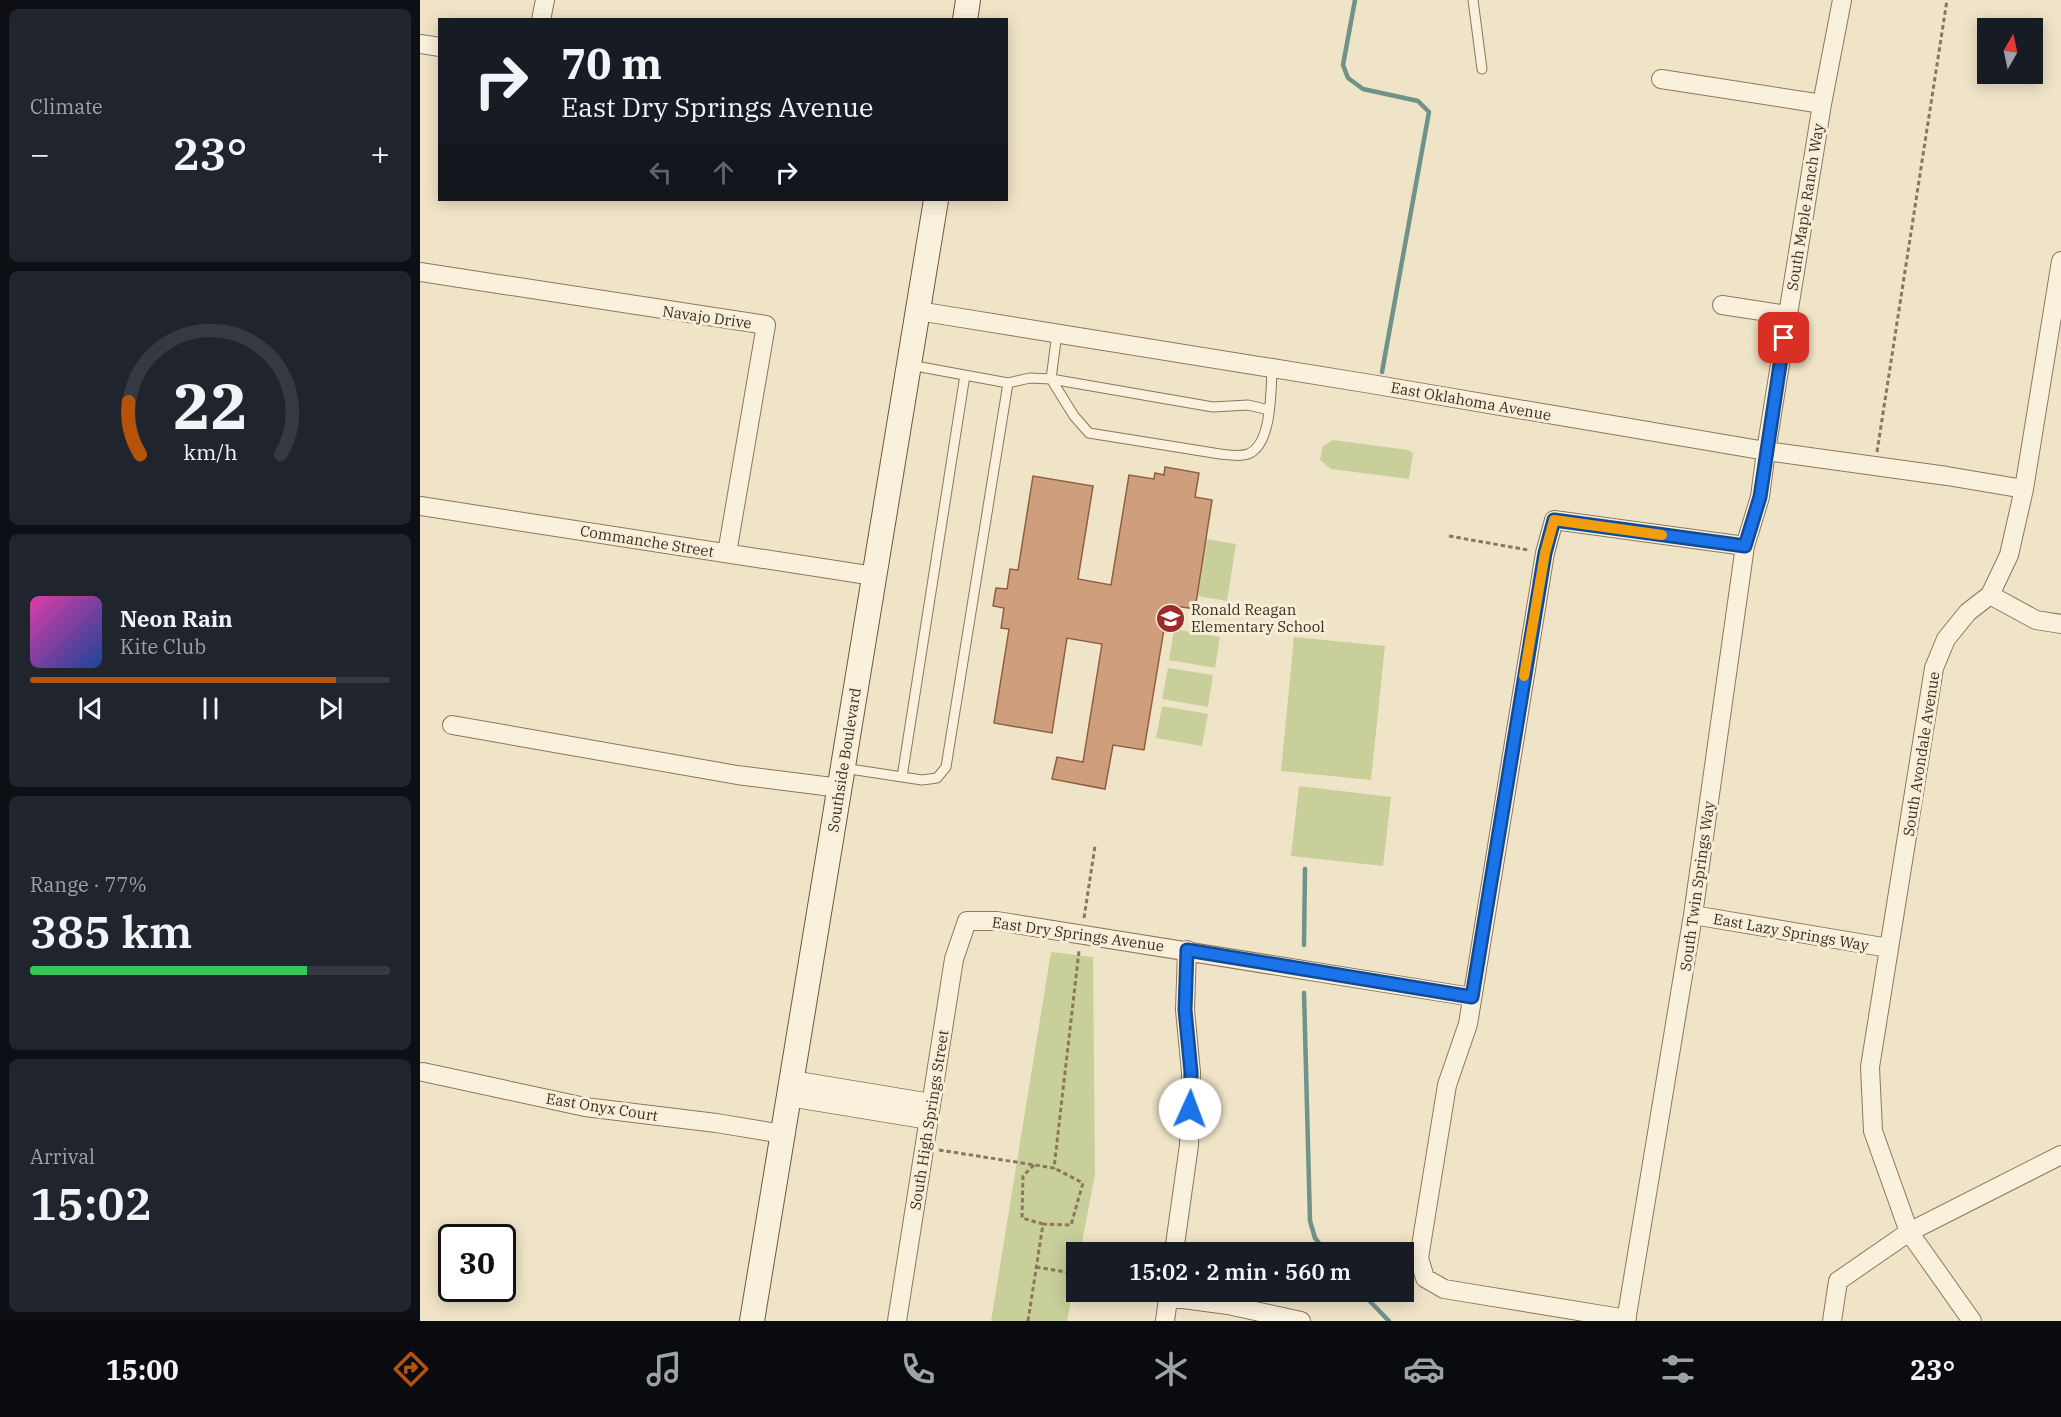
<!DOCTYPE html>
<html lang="en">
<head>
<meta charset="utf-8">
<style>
	:root { --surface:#171b24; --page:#20242c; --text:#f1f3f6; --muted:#9ea1a6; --line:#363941; --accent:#b45309 }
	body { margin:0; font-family:"IBM Plex Serif",serif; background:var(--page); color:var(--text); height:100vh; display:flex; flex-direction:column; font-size:22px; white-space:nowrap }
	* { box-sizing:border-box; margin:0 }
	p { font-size:20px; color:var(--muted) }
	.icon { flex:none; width:33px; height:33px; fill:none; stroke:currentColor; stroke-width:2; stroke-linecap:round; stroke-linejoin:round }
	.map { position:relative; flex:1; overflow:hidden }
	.panel { display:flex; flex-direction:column; gap:9px; padding:9px; background:#0d0f14; width:420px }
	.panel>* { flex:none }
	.banner { position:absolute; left:18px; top:18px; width:570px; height:183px; border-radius:0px; box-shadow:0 3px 15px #0003; background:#171b24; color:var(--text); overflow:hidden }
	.needle { width:39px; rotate:9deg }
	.tools { position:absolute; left:1557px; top:18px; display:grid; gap:12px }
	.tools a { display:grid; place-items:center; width:66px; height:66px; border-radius:0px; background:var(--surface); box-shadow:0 3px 15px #0003; font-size:30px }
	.speed { position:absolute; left:18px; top:1224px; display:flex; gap:12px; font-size:30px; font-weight:700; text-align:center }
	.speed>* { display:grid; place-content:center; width:78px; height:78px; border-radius:50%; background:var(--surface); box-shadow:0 3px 15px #0003; line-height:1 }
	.speed .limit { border:3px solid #111; border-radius:9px; background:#fff; color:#111 }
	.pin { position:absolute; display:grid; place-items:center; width:51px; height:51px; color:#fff; margin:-26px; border-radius:12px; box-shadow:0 3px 9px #0006 }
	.me { position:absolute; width:66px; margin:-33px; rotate:2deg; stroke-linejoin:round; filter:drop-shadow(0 0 4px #0008) }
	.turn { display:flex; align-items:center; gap:21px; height:126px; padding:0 24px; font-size:27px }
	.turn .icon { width:78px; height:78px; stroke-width:2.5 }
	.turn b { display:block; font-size:42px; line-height:51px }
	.lanes { display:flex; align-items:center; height:57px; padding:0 24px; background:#0003; justify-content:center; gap:30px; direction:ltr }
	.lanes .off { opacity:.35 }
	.big { font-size:45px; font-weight:600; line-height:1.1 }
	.panel .tile { flex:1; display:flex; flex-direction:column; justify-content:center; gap:9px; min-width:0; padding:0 21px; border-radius:9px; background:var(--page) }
	.panel .dial { align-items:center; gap:0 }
	.dial svg { height:156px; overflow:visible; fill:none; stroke:var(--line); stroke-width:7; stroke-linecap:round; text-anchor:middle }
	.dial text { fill:var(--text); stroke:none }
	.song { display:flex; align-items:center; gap:18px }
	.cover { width:72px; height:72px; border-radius:9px; background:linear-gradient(135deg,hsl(320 70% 55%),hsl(220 70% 35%)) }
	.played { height:6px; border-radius:3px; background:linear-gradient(90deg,var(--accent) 85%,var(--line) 85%) }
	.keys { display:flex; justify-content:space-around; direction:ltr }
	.heat { display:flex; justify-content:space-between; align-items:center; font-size:33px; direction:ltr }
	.charge { height:9px; border-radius:4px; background:linear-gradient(90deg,#34c759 77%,var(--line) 0) }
	.trip { position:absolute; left:646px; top:1242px; width:348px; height:60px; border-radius:0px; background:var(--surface); box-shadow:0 3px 15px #0003; font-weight:600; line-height:60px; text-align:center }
	.tabs { display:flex; height:96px; justify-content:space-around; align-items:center; background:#090b0e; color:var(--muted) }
	.tabs .icon { width:42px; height:42px }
	.tabs .selected { color:var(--accent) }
	.tabs b { font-size:27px; color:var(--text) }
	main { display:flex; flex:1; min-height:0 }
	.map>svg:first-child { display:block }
	.green { fill:#c9cf9b }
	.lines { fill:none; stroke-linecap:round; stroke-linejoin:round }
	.stream { stroke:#6f938a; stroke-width:4.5 }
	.building { fill:#cf9f7d; stroke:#8d5f41; stroke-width:1.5 }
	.service-casing { stroke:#8d765c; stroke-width:11 }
	.minor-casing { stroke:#8d765c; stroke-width:20 }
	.secondary-casing { stroke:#6f573f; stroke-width:26 }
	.path { stroke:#8d765c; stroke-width:3; stroke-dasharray:4.5 3; stroke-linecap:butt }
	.service { stroke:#faf1dc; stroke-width:9 }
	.minor { stroke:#faf1dc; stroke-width:18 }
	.secondary { stroke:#faf1dc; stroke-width:24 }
	.route-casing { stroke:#114b97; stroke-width:15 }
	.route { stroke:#1a73e8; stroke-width:10 }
	.slow { stroke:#f59e0b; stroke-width:10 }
	.labels { text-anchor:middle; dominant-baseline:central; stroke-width:6; stroke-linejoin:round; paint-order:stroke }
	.street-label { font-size:15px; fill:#3d2e20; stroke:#f7eed8 }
	.poi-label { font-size:15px; fill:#3d2e20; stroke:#f7eed8; text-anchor:start }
</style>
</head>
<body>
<main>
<section class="panel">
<div class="tile"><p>Climate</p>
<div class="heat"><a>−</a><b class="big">23°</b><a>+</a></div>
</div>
<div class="tile dial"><svg viewBox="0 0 100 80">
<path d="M14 69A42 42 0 1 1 86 69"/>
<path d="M14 69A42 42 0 0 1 8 42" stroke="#b45309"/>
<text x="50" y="56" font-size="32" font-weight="700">22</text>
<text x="50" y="72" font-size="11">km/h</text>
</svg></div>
<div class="tile">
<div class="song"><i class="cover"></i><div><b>Neon Rain</b><p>Kite Club</p></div></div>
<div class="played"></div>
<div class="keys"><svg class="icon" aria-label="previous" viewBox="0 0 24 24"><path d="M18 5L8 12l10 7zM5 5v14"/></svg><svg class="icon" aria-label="pause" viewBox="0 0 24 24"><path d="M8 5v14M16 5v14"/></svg><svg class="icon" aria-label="next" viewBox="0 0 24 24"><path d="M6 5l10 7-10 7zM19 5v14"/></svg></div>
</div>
<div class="tile"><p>Range · 77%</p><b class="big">385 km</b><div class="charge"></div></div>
<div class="tile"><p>Arrival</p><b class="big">15:02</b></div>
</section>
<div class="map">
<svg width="1641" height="1321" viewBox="0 0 1641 1321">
	<rect width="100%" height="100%" fill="#f0e4c8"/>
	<!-- green -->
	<path class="green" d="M913 440 988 450 993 453 989 479 911 469 900 460 903 446Z
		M786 539 816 544 807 601 777 596Z
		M754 629 800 637 795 668 749 660Z
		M874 637 965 646 951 780 861 771Z
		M748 668 793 675 788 707 742 699Z
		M742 706 788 714 782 746 736 738Z
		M879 786 971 797 963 866 871 856Z
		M631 952 673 957 675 1175 660 1252H657V1269L647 1321H571Z"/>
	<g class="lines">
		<!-- stream -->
		<path class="stream" d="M935 0 923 65 928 78 943 89 998 101 1009 112 962 372
			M884 945 885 869
			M884 993 890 1221 895 1238 906 1252
			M941 1292 969 1321"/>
	</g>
	<!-- building -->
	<path class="building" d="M745 467 779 473 775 497 792 500 775 609 748 605 724 750 693 745 685 789 632 779 637 757 663 762 682 644 647 638 632 733 574 723 589 629 581 628 584 608 573 606 576 588 587 589 590 569 598 570 613 476 673 486 658 579 691 585 709 475 734 479 735 473 744 475Z"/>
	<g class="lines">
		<defs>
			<path id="service" d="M1053 0 1062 69
				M637 333 631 379 654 416 669 433 800 454C810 455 819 457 828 454 852 445 851 390 852 368
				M490 365 588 383 610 378 631 379 793 407 828 405 849 410
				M423 768 502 780 517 778 526 767 588 383
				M482 777 545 375"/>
			<path id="minor" d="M121 20 125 0
				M0 44 20 47
				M1241 79 1402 104
				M0 272 346 325 307 553
				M1302 305 1368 315
				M498 311 951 384 1346 451 1527 476 1604 489
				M0 506 454 576
				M1570 595 1616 620 1641 624
				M32 725 317 775 420 788
				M1273 915 1469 948
				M3 1072 165 1107 296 1123 363 1134
				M372 1080 511 1103
				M369 1097 509 1120
				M754 1252 769 1145 771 1072 765 1010 767 950
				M748 1297 808 1305 881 1321
				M1207 1319 1024 1289 1005 1278 999 1258 1027 1085 1048 1024 1125 553 1134 520 1325 546
				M477 1321 534 959 547 921H577L1052 997
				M745 1321 749 1292
				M1206 1321 1273 915 1325 546 1340 497 1346 451 1402 104 1422 0
				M1412 1321 1418 1281 1489 1232 1641 1155
				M1552 1321 1489 1232 1453 1131 1450 1067 1514 668 1526 639 1548 612 1570 595 1589 555 1604 489 1641 261"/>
			<path id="secondary" d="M545 20 548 0
				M332 1321 516 200"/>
		</defs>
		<!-- service casing -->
		<use href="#service" class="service-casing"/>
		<!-- minor casing -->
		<use href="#minor" class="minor-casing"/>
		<!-- secondary casing -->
		<use href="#secondary" class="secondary-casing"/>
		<!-- path -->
		<path class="path" d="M1457 452 1527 0
			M1029 536 1108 550
			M664 918 675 846
			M519 1150 634 1168 659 951
			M614 1165 603 1176 602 1218 623 1224
			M616 1267 657 1274
			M608 1321 623 1224 651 1225 663 1183 634 1168"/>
		<!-- service -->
		<use href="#service" class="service"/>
		<!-- minor -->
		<use href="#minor" class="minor"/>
		<!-- secondary -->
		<use href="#secondary" class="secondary"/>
	</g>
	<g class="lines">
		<defs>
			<path id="route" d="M770 1109 771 1072 765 1010 767 950 1052 997 1125 553 1134 520 1325 546 1340 497 1364 338"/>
		</defs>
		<!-- route casing -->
		<use href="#route" class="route-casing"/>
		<!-- route -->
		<use href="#route" class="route"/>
		<!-- slow -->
		<path class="slow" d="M1104 676 1125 553 1134 520 1242 535"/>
	</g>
	<!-- icons -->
	<defs>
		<symbol id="school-disc" viewBox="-11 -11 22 22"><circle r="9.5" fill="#9e2a2b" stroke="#f7eed8"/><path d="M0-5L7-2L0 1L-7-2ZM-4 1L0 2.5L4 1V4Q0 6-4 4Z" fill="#fff"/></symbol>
	</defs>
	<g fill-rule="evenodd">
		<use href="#school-disc" x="734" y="602" width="33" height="33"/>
	</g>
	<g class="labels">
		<!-- street labels -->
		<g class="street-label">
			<text transform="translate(1385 207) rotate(-81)">South Maple Ranch Way</text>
			<text transform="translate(287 317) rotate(8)">Navajo Drive</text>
			<text transform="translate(1051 401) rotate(10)">East Oklahoma Avenue</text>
			<text transform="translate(227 541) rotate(9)">Commanche Street</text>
			<text transform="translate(1501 754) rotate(-81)">South Avondale Avenue</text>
			<text transform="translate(424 760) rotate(-81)">Southside Boulevard</text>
			<text transform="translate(1277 886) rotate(-82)">South Twin Springs Way</text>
			<text transform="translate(1371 932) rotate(10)">East Lazy Springs Way</text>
			<text transform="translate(658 934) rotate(8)">East Dry Springs Avenue</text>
			<text transform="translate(182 1107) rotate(9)">East Onyx Court</text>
			<text transform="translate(509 1120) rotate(-81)">South High Springs Street</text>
		</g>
		<!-- poi labels -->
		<g class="poi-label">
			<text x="771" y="609">Ronald Reagan<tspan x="771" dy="17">Elementary School</tspan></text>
		</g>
	</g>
</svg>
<div class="tools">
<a><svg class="needle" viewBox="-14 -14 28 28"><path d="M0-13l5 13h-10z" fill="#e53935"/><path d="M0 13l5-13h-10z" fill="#9ea1a6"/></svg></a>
</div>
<div class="speed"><div class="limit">30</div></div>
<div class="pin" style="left:1364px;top:338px;background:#d93025"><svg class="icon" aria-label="arrive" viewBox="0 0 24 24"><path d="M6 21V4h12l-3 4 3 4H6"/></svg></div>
<svg class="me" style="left:770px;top:1109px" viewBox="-20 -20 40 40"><circle r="19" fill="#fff"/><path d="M0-13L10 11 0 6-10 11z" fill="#1a73e8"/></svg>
<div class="trip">15:02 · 2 min · 560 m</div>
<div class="banner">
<div class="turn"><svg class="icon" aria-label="right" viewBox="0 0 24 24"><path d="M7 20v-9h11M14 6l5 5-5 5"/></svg><div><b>70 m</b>East Dry Springs Avenue</div></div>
<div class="lanes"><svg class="icon off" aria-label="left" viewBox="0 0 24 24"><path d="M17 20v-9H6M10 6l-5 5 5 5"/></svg><svg class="icon off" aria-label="ahead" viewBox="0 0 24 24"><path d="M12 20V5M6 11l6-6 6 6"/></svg><svg class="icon" aria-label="right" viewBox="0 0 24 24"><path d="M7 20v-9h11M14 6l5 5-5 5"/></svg></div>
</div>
</div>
</main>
<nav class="tabs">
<b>15:00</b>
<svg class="icon selected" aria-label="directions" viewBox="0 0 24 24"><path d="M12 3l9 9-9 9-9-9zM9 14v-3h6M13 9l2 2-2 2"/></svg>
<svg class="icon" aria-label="music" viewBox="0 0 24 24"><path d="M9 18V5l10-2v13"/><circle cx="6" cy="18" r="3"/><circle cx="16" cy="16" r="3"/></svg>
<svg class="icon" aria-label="phone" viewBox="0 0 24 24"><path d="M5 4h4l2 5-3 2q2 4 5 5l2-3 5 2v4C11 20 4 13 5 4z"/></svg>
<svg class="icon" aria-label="climate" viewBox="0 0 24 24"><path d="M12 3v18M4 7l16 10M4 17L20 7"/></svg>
<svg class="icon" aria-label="car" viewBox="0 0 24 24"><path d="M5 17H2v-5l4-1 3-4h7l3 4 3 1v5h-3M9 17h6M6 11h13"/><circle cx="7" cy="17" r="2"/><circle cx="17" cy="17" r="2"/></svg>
<svg class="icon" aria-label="filters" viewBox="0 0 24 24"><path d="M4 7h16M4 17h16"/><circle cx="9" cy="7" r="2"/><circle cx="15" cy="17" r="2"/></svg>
<b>23°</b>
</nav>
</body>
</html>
